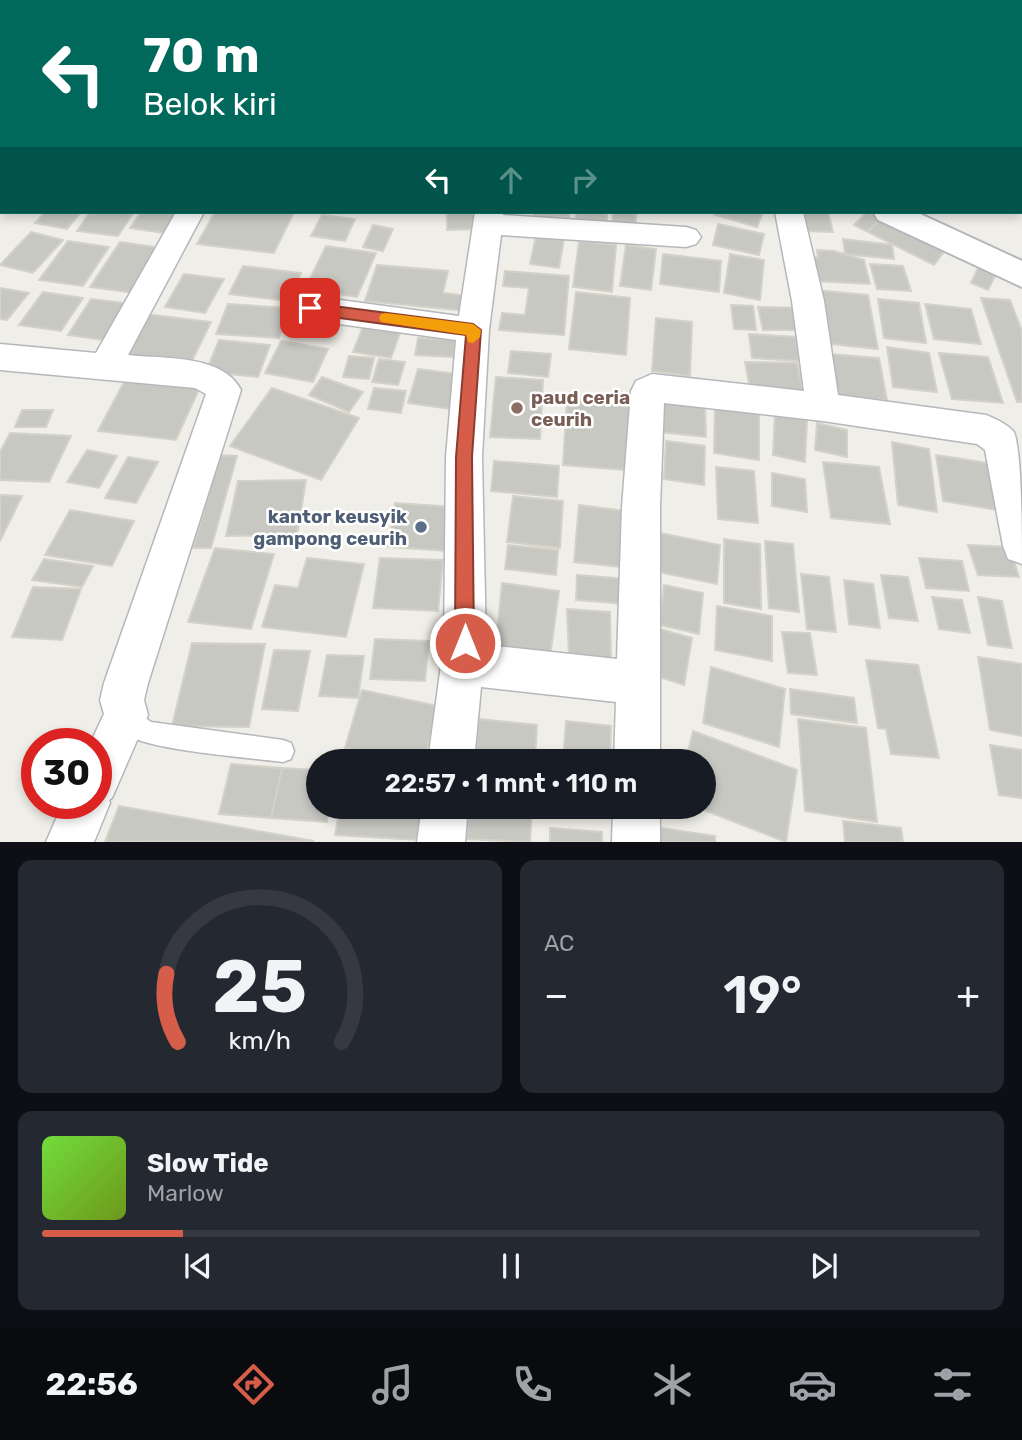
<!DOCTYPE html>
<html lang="id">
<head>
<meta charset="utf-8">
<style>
	:root { --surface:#171b24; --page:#242831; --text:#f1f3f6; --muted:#9ea1a6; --line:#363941; --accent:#d55d49 }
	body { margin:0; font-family:Rubik,sans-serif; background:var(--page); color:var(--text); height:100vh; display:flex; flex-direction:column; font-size:26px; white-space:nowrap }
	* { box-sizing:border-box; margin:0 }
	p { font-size:23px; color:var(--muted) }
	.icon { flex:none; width:38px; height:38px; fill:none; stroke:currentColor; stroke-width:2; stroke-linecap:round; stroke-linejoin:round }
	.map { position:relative; height:842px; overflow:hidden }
	.details { display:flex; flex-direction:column; gap:18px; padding:18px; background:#0d0f14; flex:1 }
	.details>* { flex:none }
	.guide { position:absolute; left:0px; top:0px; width:1022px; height:214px; box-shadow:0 4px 10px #0003; background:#00695c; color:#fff; overflow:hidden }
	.speed { position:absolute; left:21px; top:728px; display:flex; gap:14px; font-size:35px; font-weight:700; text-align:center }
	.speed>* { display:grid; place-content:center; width:91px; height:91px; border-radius:50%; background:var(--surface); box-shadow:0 4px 10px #0003; line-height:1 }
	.speed .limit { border:10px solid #d22; background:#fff; color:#111 }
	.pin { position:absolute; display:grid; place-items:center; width:60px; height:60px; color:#fff; margin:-30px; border-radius:14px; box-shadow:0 4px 10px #0006 }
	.me { position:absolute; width:77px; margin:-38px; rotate:0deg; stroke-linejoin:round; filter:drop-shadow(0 0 5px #0008) }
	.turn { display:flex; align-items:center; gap:24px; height:147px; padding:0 28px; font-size:32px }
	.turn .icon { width:91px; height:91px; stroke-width:2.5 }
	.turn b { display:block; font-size:49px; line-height:60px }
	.lanes { display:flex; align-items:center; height:66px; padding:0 28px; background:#0003; justify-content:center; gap:35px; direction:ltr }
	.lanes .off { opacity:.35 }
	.big { font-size:52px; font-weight:600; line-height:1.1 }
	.details .widget { flex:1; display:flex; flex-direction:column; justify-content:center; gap:10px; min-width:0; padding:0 24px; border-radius:14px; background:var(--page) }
	.details .dial { align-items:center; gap:0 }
	.dial svg { height:182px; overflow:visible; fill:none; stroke:var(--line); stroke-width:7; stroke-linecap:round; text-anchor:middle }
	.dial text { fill:var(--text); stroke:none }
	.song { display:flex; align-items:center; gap:21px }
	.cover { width:84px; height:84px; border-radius:10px; background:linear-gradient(135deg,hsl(100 70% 55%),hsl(80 70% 35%)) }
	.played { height:7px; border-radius:4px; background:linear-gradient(90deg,var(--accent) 15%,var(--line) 15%) }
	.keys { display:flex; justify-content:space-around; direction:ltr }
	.heat { display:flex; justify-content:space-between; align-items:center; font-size:38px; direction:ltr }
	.details .tiles { flex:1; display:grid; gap:18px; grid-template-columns:1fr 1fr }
	.widget:last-child { grid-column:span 2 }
	.trip { position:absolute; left:306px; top:749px; width:410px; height:70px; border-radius:35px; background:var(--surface); box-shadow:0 4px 10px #0003; font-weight:600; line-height:70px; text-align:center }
	.tabs { display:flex; height:112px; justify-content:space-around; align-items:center; background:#090b0e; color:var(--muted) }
	.tabs .icon { width:49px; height:49px }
	.tabs .selected { color:var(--accent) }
	.tabs b { font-size:32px; color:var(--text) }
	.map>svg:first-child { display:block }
	.building { fill:#c8c8c3; stroke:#d4d1c7; stroke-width:2 }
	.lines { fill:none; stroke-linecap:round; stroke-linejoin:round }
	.service-casing { stroke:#b5b7bb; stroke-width:3 }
	.minor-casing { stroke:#b5b7bb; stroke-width:3 }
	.tertiary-casing { stroke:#b5b7bb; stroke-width:4 }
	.service { fill:#fff; fill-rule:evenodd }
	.minor { fill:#fff; fill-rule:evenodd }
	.tertiary { fill:#fff; fill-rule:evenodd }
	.route { fill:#d55d49; stroke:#8a3c2f; stroke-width:2 }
	.slow { fill:#f59e0b }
	.education-dot { fill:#8d6e63; stroke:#fff; stroke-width:2.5 }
	.service-dot { fill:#5c6f8a; stroke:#fff; stroke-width:2.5 }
	.labels { text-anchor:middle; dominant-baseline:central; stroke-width:5; stroke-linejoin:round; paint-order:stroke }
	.education-label { font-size:19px; font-weight:bold; fill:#785e54; stroke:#fff; text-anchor:start }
	.service-label { font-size:19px; font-weight:bold; fill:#4e5e75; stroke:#fff; text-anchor:end }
</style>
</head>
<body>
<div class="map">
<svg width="1022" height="842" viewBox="0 0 1022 842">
	<rect width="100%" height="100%" fill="#f0eee8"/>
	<!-- building -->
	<path class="building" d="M45 212H81L67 229 35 223Z
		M90 212H134L118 236 77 231Z
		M141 212H185L170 234 130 228Z
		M215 212H294L274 253 197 244Z
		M478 212 479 229 447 230V213Z
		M534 212H569V217L534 216Z
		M576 212H607V224L576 222Z
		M613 212H636V225L612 224Z
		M717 212H763L757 227 715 215Z
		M801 212H828L833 232 805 231Z
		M867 212 881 218 868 232 854 225Z
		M322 215 355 219 345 241 311 236Z
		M881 218 946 249 934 265 868 232Z
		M718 224 764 234 759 255 713 245Z
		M373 225 393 229 383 251 363 247Z
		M31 232 63 240 33 273 0 265Z
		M536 236 564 239 559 268 530 264Z
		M843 239 892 245 894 259 845 254Z
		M68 241 109 247 83 286 39 280Z
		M579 241 616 245 612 292 573 287Z
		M120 242 162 248 134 293 90 287Z
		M626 245 656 249 651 290 620 286Z
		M326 246 376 253 357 297 305 289Z
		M817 250 834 251 864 260 870 284 814 281 809 257 818 258Z
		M663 254 721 261 719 292 660 284Z
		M730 254 764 260 760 300 724 293Z
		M870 264 903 266 911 291 877 289Z
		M377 265 448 271 443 293 470 296 466 311 365 301Z
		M243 266 301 273 289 301 229 294Z
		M979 266 996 274 988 290 971 283Z
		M505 271 569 276 564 335 499 330 502 313 525 315 529 288 503 286Z
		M184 274 224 279 205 313 165 307Z
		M0 288 29 293 7 320 0 319Z
		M814 290 868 295 878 349 821 343Z
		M43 292 83 298 61 331 19 325Z
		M576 292 630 298 626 355 569 349Z
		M981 298 1010 300 1022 331V402H1017Z
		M91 299 133 304 110 341 68 335Z
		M878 299 919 303 926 343 884 338Z
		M228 304 289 308 279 338 216 334Z
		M925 304 971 309 981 344 934 339Z
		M731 305 753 306 756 330 734 329Z
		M758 307 803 308 809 330H763Z
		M145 314 211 322 189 367 120 358Z
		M656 318 692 322 690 376 652 371Z
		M364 324 401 330 391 358 353 352Z
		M749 334 796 337 799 361 752 358Z
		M418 338 456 340 453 357 415 355Z
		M219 340 270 345 258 377 206 372Z
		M281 341 328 349 313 382 265 373Z
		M887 347 929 353 937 392 893 387Z
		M511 351 551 354 548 377 508 373Z
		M939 353 988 357 1003 403 952 399Z
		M828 354 879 358 887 400 835 396Z
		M349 356 374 358 369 379 343 377Z
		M379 359 405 362 398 385 372 382Z
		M745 362 797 363 804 396 751 394Z
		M418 369 458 374 450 409 408 403Z
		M322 377 363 392 349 412 309 395Z
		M496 377 543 380 540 439 490 437Z
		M124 382 199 389 176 440 98 431Z
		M272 388 359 418 321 480 230 446Z
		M374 388 406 391 401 413 368 409Z
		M567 399 637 404 638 471 563 465Z
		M660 401 705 405 706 437 660 432Z
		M715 402 759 408V460L714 453Z
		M22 410H53L46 427H15Z
		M775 413 807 420 805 462 773 455Z
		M817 423 847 430V457L815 450Z
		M10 433 71 436 49 482 0 480V452Z
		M666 441 705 446 704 485 664 479Z
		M892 442 929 449 937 512 898 505Z
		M87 450 117 456 99 488 67 482Z
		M220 455 237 456 211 548H193Z
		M936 455 994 464 1003 511 943 501Z
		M128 457 158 462 136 503 105 498Z
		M494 461 559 466 557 497 491 491Z
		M823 462 879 467 890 524 831 518Z
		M716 467 754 471 758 523 718 519Z
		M772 473 805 479 807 512 772 506Z
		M306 480 297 535 226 536 238 481Z
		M0 495 22 496 0 541Z
		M513 496 563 501 560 548 507 542Z
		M395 503 454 507 449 551 388 547Z
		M579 505 633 512 631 568 574 562Z
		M70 510 134 521 112 566 45 555Z
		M650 531 720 545 717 584 644 569Z
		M724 539 760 544 761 609 724 603Z
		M765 541 793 544 799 612 769 608Z
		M508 545 558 550 556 575 505 569Z
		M968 545 1009 547 1019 577 978 575Z
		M215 548 274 554 251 629 188 622Z
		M307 558 364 564 346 637 262 627 275 585 298 588Z
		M380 558 443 560 438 611 373 608Z
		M919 558 962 561 969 591 926 588Z
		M44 559 93 566 82 587 32 580Z
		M801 574 829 577 836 632 807 629Z
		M577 575 628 579V604L576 600Z
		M881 575 908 577 918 621 889 618Z
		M844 580 873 584 880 628 849 624Z
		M502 583 559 591 550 657 495 655Z
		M664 585 703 593 699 634 660 625Z
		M33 587 81 589 62 640 12 637Z
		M932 597 962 600 970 633 939 629Z
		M978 597 1002 601 1012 648 988 645Z
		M717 606 772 616V661L715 650Z
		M567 609 610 612 611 660 569 657Z
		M653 627 692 638 684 685 644 672Z
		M782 632 810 633 817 675 788 673Z
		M375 639 429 641 425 681 370 679Z
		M192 643 265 644 249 727 172 726Z
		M274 650 310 651 298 711 262 709Z
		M327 655 364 656 358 698 319 696Z
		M978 657 1022 664V736L990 730Z
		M866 660 918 665 939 758 891 754 886 729 878 728Z
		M711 667 785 689 779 747 703 723Z
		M790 689 854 698 857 723 791 714Z
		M362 690 438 706 424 761H404L345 748Z
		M479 719 537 725 535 761H475Z
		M798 719 866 728 877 822 805 811Z
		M566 721 611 726 610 761H563Z
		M693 731 797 770 786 842 696 807H704V761H686Z
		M990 745 1022 750V798L999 795Z
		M231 764 282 768 271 818 219 814Z
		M282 768 318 770V807H329L327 822 271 818Z
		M119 806 314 841 105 842Z
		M340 807H422L419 840 335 835Z
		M470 807H532L530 842 466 839Z
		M843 821 901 828 903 842H845Z
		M649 826 715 836V842H648Z
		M550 828 602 832V842H550Z"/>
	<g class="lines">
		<defs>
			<path id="service" d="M126 704 151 722 283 740 291 743 294 751 291 759 283 762C253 758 146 750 126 734 121 730 117 721 115 715L118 707Z"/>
			<path id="minor" d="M0 0 8 2H2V14Z
				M329 0H352L328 2Z
				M755 0H777L778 2H756Z
				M1020 122H1022V138H1020Z
				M176 212H204L128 355C163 359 223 354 241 390L148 683 144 700 148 715 112 798 109 800 110 803 94 842H46L63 803H96V744H90L104 714 100 700 104 683 206 394 195 388 0 370V344L96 353Z
				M475 212H503V215L686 227 696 230 701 237 696 244 686 247 501 235 489 330 482 457 486 645 617 659 622 507 631 391 636 381 652 374 804 391 792 301 775 212H803L824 301 838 395 986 415C996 419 1007 424 1014 432 1022 452 1022 537 1022 564L1008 559 1003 546 985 450 977 444 823 421 664 403 660 507V761H614L616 702 481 687 474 761H428L444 643 446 457 456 340 310 320 299 316 294 308 299 300 310 296 459 316Z
				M422 807H468L465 842H417Z
				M613 807H660V842H612Z"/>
			<path id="tertiary" d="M443 0H470L471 2H444Z
				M873 212H916L1022 261V287L878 220Z"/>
		</defs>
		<!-- service casing -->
		<use href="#service" class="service-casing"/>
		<!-- minor casing -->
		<use href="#minor" class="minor-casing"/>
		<!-- tertiary casing -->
		<use href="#tertiary" class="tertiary-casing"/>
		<!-- service -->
		<use href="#service" class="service"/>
		<!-- minor -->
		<use href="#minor" class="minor"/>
		<!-- tertiary -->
		<use href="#tertiary" class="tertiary"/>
	</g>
	<!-- route -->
	<path class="route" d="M310 303 473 324 481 330 472 457 474 643 471 650 465 653 458 650 455 643 456 457 466 335 310 314 303 308Z"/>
	<!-- slow -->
	<path class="slow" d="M386 313 473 324 481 330 480 337 473 343 468 342 466 335 381 322 379 318 381 314Z"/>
	<!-- markers -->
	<circle class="education-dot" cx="517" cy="408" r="7"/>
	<circle class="service-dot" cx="421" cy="527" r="7"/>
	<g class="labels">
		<!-- education labels -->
		<g class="education-label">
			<text x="531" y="397">paud ceria<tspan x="531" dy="22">ceurih</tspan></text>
		</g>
		<!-- service labels -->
		<g class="service-label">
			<text x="407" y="516">kantor keusyik<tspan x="407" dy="22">gampong ceurih</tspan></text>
		</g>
	</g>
</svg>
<div class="speed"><div class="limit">30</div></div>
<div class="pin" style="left:310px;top:308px;background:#d93025"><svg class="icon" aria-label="arrive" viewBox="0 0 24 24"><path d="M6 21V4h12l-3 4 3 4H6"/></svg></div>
<svg class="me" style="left:465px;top:643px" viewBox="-20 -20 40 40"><circle r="17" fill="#d55d49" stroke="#fff" stroke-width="3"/><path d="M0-11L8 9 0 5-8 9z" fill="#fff"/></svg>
<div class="trip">22:57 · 1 mnt · 110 m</div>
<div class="guide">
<div class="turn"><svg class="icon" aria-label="left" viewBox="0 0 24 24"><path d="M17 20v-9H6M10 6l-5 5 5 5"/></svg><div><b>70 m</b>Belok kiri</div></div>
<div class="lanes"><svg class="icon" aria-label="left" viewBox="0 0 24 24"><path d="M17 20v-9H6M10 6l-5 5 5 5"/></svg><svg class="icon off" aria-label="ahead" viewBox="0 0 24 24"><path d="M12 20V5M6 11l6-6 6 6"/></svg><svg class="icon off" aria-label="right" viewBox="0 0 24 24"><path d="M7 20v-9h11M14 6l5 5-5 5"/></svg></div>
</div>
</div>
<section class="details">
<div class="tiles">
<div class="widget dial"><svg viewBox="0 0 100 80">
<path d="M14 69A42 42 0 1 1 86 69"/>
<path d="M14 69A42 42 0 0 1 9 39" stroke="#d55d49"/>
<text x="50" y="56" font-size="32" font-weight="700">25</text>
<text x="50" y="72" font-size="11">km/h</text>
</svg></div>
<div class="widget"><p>AC</p>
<div class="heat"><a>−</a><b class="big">19°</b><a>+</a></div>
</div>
<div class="widget">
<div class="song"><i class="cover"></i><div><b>Slow Tide</b><p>Marlow</p></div></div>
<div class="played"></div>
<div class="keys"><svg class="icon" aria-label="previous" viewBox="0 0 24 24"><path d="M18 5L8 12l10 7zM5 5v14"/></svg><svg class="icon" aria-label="pause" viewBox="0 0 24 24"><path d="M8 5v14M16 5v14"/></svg><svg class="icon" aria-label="next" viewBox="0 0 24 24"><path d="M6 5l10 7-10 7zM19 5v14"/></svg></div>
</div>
</div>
</section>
<nav class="tabs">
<b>22:56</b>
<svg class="icon selected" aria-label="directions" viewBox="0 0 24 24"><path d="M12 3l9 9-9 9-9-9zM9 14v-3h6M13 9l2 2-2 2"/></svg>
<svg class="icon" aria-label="music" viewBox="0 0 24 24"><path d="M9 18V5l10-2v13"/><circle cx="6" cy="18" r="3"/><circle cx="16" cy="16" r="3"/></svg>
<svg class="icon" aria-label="phone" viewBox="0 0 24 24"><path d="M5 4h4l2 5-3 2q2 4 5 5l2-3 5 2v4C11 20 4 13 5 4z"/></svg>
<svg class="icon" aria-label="climate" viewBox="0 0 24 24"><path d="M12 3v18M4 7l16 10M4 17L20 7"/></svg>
<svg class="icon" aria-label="car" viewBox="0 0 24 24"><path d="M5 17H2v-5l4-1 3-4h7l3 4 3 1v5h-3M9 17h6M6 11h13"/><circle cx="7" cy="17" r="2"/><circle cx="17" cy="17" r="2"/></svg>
<svg class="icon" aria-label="filters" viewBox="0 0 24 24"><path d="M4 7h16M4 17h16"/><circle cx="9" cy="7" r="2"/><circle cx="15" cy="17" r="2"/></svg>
</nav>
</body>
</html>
